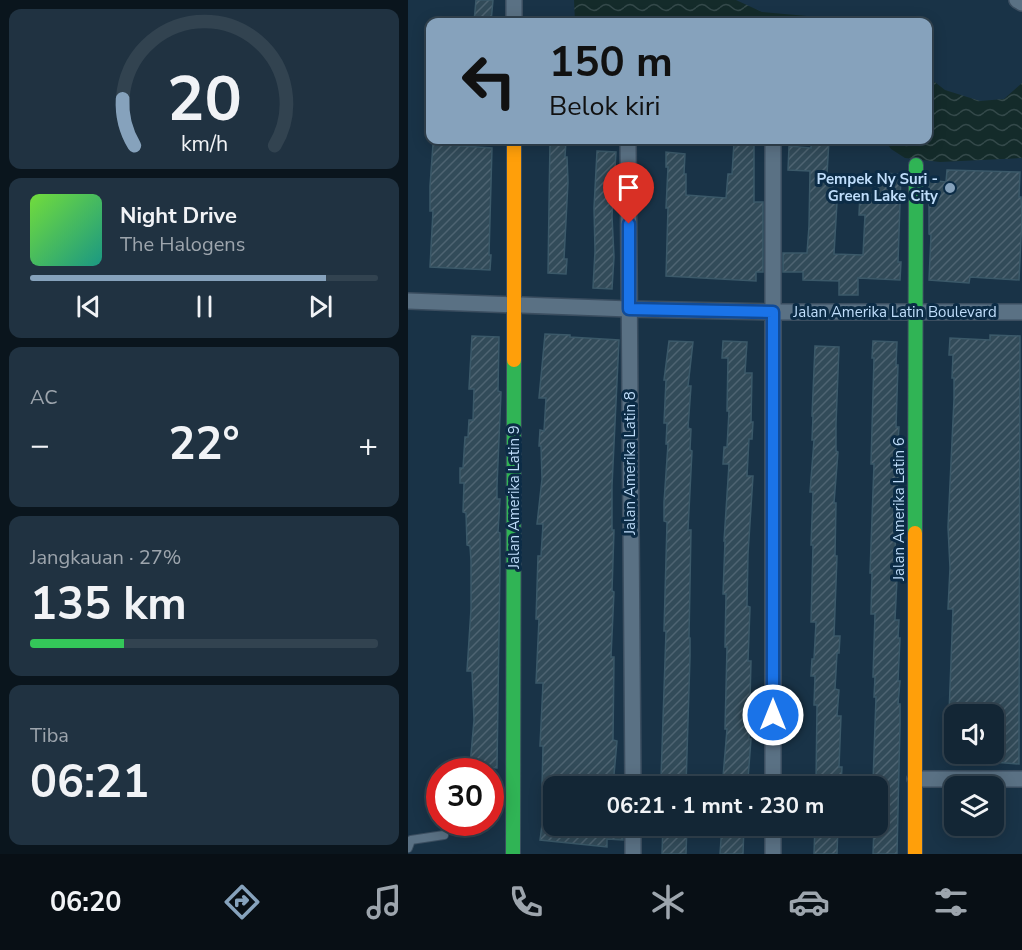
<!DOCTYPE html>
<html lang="id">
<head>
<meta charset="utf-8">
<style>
	:root { --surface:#132635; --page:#203241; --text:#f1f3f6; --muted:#9da5ad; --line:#324350; --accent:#86a2bc }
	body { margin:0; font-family:"Nunito Sans",sans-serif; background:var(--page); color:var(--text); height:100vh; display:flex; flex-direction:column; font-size:22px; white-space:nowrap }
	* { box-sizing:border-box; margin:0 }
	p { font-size:20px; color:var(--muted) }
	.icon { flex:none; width:33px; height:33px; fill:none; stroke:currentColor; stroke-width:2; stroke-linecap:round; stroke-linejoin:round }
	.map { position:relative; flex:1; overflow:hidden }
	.drawer { display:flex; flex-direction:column; gap:9px; padding:9px; background:#0a151d; width:408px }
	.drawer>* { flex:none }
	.banner { position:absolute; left:18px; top:18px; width:506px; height:126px; border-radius:12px; box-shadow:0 3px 15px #0003,0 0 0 2px var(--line); background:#86a2bc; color:#111; overflow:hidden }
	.fabs { position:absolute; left:536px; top:704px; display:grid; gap:12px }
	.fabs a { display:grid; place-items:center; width:60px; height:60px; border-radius:12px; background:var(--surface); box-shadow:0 3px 15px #0003,0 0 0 2px var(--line); font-size:30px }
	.speed { position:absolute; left:18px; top:758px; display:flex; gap:12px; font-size:30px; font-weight:700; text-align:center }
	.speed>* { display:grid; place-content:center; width:78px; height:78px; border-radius:50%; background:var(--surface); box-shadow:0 3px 15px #0003,0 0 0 2px var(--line); line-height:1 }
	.speed .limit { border:9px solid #d22; background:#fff; color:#111 }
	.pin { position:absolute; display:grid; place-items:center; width:51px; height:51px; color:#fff; margin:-62px -26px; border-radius:50% 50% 50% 0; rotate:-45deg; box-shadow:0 0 6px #0007 }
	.pin .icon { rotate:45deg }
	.me { position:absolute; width:66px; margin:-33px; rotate:0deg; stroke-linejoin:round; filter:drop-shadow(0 0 4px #0008) }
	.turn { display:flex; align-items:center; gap:21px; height:126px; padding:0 24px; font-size:27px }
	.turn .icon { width:78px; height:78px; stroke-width:2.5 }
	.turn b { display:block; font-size:42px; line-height:51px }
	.big { font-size:45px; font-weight:700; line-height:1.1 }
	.drawer .widget { flex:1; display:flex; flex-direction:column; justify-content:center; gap:9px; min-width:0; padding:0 21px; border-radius:12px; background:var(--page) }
	.drawer .dial { align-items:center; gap:0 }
	.dial svg { height:156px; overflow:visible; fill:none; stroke:var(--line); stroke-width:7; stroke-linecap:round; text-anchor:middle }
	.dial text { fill:var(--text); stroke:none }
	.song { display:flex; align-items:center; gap:18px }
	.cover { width:72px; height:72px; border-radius:9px; background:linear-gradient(135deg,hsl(100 70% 55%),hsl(170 70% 35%)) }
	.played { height:6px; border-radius:3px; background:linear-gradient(90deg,var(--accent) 85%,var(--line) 85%) }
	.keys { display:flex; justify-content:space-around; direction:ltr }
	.heat { display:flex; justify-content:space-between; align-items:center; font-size:33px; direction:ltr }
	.charge { height:9px; border-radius:4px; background:linear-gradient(90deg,#34c759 27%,var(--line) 0) }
	.trip { position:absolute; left:135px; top:776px; width:345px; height:60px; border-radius:12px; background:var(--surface); box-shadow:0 3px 15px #0003,0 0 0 2px var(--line); font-weight:700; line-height:60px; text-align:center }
	.dock { display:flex; height:96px; justify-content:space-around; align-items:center; background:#080f15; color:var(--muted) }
	.dock .icon { width:42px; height:42px }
	.dock .current { color:var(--accent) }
	.dock b { font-size:27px; color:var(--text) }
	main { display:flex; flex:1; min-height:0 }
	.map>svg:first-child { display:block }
	.water { fill:url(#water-waves) }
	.building { fill:url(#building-hatch); stroke:#3b5969; stroke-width:1.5 }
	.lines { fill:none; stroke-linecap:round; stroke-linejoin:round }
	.lane-casing { stroke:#3b4e60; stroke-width:10 }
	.street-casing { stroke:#3b4e60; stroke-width:18 }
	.fast-casing { stroke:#3b4e60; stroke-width:16 }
	.slow-casing { stroke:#3b4e60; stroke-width:16 }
	.lane { stroke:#5a7184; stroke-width:8 }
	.street { stroke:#5a7184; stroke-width:15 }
	.fast { stroke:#30b455; stroke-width:14 }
	.slow { stroke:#ff9f0a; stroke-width:14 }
	.route-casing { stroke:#114b97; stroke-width:15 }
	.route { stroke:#1a73e8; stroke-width:10 }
	.poi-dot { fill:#86a2bc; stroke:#0c2c46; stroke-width:2 }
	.labels { text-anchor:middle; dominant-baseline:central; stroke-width:6; stroke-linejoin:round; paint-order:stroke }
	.poi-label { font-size:15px; font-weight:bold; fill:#c0defb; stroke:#0c2c46; text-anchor:end }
	.street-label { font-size:15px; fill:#c0defb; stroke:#0c2c46 }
</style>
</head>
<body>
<main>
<section class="drawer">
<div class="widget dial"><svg viewBox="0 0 100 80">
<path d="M14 69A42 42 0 1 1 86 69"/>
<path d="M14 69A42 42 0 0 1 8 45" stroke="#86a2bc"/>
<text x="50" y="56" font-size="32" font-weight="700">20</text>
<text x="50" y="72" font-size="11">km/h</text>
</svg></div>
<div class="widget">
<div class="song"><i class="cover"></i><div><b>Night Drive</b><p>The Halogens</p></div></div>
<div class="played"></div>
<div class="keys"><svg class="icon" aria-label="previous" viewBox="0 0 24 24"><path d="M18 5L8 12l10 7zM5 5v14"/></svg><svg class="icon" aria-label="pause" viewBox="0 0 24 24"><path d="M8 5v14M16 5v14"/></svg><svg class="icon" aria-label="next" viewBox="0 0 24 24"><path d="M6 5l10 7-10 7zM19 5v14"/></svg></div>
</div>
<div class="widget"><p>AC</p>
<div class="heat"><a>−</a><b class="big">22°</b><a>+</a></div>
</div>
<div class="widget"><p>Jangkauan · 27%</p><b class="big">135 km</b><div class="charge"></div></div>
<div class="widget"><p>Tiba</p><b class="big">06:21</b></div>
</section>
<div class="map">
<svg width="614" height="854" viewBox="0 0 614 854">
	<defs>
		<pattern id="water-waves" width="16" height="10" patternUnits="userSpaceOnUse" patternTransform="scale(1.5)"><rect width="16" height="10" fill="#142b2a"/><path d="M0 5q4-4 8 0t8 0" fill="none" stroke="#34494a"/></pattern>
		<pattern id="building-hatch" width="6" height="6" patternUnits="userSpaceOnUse" patternTransform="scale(1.5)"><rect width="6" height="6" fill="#324b59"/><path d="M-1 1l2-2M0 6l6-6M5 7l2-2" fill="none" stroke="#4e6472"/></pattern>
	</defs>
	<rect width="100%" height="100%" fill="#193347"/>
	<!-- water -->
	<path class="water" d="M166 0H328L354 12 433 19 444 22H167Z
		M519 76 537 90 572 101 596 99 614 83V158L532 162 497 158 483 149 476 140H519Z"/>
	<!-- building -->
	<path class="building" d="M68 0H85L83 22H66Z
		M142 140H158L157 157H159L160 182 156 259H159L158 274 140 273Z
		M403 140H421L419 174 427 175 425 202H429L426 254 455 255 457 215H451L452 194 470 195V173L493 174 490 262H493L492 280 450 278V295H431V281L395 280V272H375V253H399L401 226 402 171 380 170 381 146 403 148Z
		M326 142 346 143V202H355V272H348V281L258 276 260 208H258L260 167H258V152L277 154 276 174H278V195L318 198 320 174H324Z
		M25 144 84 148 81 255H83L82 270 22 267 25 211H22V186Z
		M189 151 208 152 204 216 206 257 204 289 185 288 187 251 186 208Z
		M539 170 612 172 611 197H613L614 217 611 280 562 277 561 283 521 280 523 235 521 234V180L538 182Z
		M137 334 162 335V337L211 340 204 486V530H206L204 591 206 592 203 657H206L205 740 209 741 205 786H134L135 746H132L135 683H128L131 619H128L130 556H133L135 524H129L134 479 133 446H131L132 430 136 431 138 398H131Z
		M582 335 612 336 611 764 585 762V714H541L545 609H540L542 568 540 527 546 399V378H544L545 355H541L542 338 582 340Z
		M64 336 91 337 90 391 93 392 89 486V499H92L90 532 92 533V564L89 768 62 766 66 720 64 671H59L63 609V561L62 546 59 545 58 513 55 512 56 483H52V468H55L57 437H60L61 420H65L66 389H61Z
		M261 341 285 342 280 386H283L280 428 283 429 282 450 284 451 280 530H283L281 637 282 638V656L278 786H254L253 778 258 631H256L259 522 256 521V502L260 444H258L259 423H256L258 380H256Z
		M315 341 339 342 337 373H344L343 422H345L344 439H341L339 476H345L340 554 339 606 342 607 340 661H343L341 739H343L340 779 315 777 319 729H317L319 647H317L318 594H315L317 541H316L321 464H315L316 447H319L321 411H319L320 358H314Z
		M465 341 489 342 488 365H490L488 427H491L488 469H490L486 579H489L487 620H491L490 638H492L490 681H492L490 704H492V724L489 854H465L466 827H470V782H465L468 697H466L467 677H465L467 614H463L464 573H462L466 464H463L466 358H464Z
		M407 346 431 347 428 424V451L430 452 426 503H428L427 556H429L426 636H432L431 653H429L427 689 431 690 429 716H433L431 767H434L433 784 408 783 409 705H406L407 676H403L404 659H406L408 622H403L405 545H403L405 492H402L406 440H404L405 416H404Z
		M134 825H215V840L199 839V847L132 840Z
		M255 825H279L278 854H254Z
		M314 825H336L335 854H312Z
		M407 825H430L429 854H406Z"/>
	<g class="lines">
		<defs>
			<path id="lane" d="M0 848 3 840 36 835"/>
			<path id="street" d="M609 0 614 3
				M106 22V0
				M220 140 225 786
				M365 140V786
				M0 301 221 309 365 312H614
				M507 779H614
				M225 825V854
				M365 825V854"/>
			<path id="fast" d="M507 533 508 165
				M105 854 106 360"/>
			<path id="slow" d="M106 360V140
				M507 854V533"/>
		</defs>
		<!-- lane casing -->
		<use href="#lane" class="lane-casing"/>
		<!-- street casing -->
		<use href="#street" class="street-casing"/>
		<!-- fast casing -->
		<use href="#fast" class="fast-casing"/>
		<!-- slow casing -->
		<use href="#slow" class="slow-casing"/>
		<!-- lane -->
		<use href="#lane" class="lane"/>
		<!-- street -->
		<use href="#street" class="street"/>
		<!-- fast -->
		<use href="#fast" class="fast"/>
		<!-- slow -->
		<use href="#slow" class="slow"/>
	</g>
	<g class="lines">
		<defs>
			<path id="route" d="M221 224V309L365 312V715"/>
		</defs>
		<!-- route casing -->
		<use href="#route" class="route-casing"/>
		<!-- route -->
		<use href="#route" class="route"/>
	</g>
	<!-- markers -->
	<circle class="poi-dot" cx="542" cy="188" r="6"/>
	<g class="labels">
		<!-- poi labels -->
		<g class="poi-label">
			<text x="530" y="179">Pempek Ny Suri -<tspan x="530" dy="17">Green Lake City</tspan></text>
		</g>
		<!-- street labels -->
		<g class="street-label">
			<text x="487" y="312">Jalan Amerika Latin Boulevard</text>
			<text transform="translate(222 463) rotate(-90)">Jalan Amerika Latin 8</text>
			<text transform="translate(106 497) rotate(-90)">Jalan Amerika Latin 9</text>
			<text transform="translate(491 509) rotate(-90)">Jalan Amerika Latin 6</text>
		</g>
	</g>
</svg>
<div class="fabs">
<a><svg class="icon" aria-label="sound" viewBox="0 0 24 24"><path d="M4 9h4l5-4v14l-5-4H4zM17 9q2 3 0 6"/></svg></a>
<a><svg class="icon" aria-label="layers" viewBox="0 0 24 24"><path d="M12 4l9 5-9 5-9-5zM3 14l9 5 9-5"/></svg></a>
</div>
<div class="speed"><div class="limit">30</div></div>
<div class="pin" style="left:221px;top:224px;background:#d93025"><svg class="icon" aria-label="arrive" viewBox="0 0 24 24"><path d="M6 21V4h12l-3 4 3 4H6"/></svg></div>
<svg class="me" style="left:365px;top:715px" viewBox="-20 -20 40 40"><circle r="17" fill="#1a73e8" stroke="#fff" stroke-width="3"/><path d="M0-11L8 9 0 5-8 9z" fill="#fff"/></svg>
<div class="trip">06:21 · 1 mnt · 230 m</div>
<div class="banner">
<div class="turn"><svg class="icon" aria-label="left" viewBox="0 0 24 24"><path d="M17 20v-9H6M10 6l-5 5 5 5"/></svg><div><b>150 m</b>Belok kiri</div></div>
</div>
</div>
</main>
<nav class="dock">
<b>06:20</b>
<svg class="icon current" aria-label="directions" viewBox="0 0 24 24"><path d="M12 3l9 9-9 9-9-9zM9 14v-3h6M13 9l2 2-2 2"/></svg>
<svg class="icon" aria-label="music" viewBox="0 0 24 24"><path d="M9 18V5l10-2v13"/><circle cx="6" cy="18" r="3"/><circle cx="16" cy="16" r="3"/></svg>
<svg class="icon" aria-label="phone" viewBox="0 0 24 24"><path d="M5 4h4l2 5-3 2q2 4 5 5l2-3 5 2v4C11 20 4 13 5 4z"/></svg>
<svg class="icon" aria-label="climate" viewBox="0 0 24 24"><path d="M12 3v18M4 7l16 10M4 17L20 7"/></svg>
<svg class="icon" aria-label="car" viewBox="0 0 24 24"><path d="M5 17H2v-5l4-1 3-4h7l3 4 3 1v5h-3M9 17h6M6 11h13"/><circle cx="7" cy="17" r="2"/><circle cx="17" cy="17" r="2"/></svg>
<svg class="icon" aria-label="filters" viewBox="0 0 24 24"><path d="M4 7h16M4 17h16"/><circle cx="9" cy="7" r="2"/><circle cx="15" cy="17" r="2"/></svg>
</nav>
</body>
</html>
